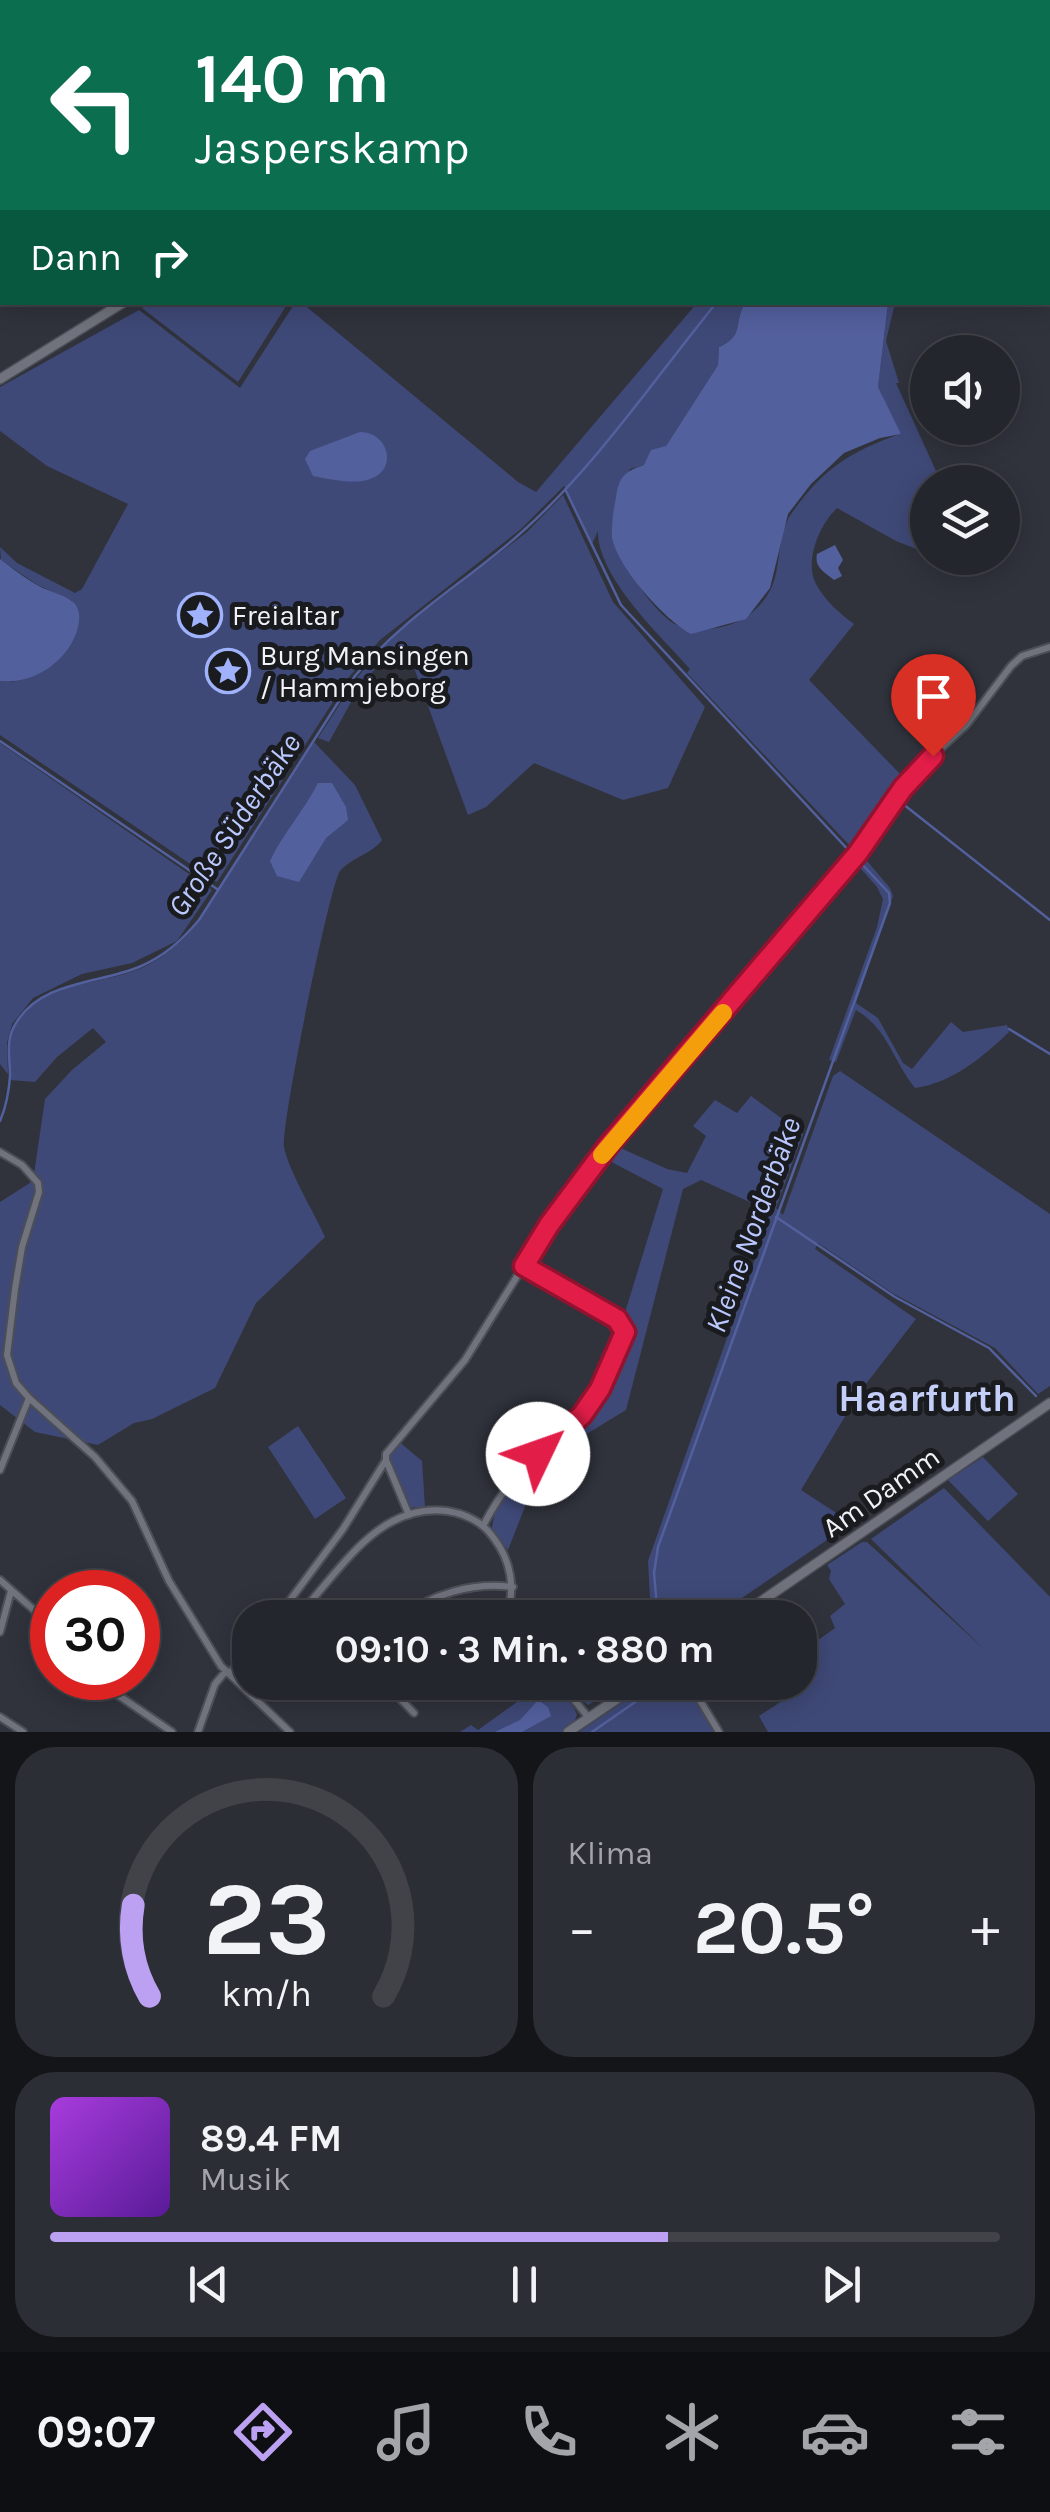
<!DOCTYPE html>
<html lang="de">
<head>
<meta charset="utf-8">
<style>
	:root { --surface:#24262d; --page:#2c2e35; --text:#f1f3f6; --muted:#a3a5aa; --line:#414349; --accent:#bca0f2 }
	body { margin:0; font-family:Karla,sans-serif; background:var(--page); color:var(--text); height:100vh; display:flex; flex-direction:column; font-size:38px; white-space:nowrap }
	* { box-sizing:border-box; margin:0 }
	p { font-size:32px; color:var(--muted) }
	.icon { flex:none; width:55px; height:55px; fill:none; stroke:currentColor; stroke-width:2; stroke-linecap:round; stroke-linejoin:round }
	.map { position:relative; height:1732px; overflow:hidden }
	.details { display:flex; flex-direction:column; gap:15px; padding:15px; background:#141519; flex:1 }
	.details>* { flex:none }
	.guide { position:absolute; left:0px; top:0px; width:1050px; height:305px; box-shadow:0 5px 25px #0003,0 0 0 2px var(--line); background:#0b6e4f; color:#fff; overflow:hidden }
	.tools { position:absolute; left:910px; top:335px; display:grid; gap:20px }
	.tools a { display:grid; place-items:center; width:110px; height:110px; border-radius:50%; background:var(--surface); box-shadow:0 5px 25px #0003,0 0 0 2px var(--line); font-size:50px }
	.speed { position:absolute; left:30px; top:1570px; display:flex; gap:20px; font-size:50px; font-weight:700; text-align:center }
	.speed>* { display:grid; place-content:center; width:130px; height:130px; border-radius:50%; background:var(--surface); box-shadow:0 5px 25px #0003,0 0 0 2px var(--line); line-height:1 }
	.speed .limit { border:15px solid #d22; background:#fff; color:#111 }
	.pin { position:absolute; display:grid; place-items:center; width:85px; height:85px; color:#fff; margin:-102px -42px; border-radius:50% 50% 50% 0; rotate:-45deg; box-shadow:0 0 10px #0007 }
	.pin .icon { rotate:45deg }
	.me { position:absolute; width:110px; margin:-55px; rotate:48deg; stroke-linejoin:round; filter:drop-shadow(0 0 8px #0008) }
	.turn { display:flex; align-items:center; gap:35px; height:210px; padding:0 30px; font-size:45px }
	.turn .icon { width:130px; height:130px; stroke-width:2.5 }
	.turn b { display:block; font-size:70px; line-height:85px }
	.then { display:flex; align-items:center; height:95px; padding:0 30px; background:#0003; gap:20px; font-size:38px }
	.big { font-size:75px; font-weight:700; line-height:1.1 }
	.details .card { flex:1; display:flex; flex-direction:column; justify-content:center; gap:15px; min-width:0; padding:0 35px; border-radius:40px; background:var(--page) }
	.details .dial { align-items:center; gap:0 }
	.dial svg { height:260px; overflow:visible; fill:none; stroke:var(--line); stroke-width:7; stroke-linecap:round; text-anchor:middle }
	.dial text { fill:var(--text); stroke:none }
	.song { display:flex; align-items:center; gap:30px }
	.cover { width:120px; height:120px; border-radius:15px; background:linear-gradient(135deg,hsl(280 70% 55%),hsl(270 70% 35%)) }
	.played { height:10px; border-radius:5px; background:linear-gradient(90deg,var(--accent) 65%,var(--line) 65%) }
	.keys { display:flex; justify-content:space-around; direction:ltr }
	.heat { display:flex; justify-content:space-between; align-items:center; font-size:55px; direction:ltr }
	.details .tiles { flex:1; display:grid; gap:15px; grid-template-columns:1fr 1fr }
	.card:last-child { grid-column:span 2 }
	.trip { position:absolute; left:232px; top:1600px; width:585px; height:100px; border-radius:40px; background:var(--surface); box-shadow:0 5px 25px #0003,0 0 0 2px var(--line); font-weight:700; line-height:100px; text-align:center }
	.menu { display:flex; height:160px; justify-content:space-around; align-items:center; background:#0e0f12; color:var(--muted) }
	.menu .icon { width:70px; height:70px }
	.menu .on { color:var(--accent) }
	.menu b { font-size:45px; color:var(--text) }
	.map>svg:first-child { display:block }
	.green { fill:#3f4977 }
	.water { fill:#53609e }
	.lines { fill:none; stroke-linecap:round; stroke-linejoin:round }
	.stream { stroke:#53609e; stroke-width:2.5 }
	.street-casing { stroke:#4c4e56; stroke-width:10 }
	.secondary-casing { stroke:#4c4e56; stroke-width:12 }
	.street { stroke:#70737d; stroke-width:6 }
	.secondary { stroke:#70737d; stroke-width:9 }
	.route-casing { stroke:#92132f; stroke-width:25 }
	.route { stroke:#e11d48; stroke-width:18 }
	.slow { stroke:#f59e0b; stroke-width:18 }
	.labels { text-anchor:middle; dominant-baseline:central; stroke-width:10; stroke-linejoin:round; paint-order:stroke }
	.poi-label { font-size:28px; fill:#f0f2f8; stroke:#191b1f; text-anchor:start }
	.street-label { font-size:28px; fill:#f0f2f8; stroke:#191b1f }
	.water-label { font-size:30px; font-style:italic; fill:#bac8ff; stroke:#191b1f }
	.district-label { font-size:38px; font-weight:bold; fill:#c4cff9; stroke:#191b1f }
</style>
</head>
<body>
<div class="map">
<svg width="1050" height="1732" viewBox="0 0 1050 1732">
	<rect width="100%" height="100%" fill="#30333c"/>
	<!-- green -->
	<path class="green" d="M0 0H155L2 2 0 151Z
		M657 0H851L661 2Z
		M150 303V302L288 303 238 382 142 308Z
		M295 303H302L518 482 536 492 697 303H745C733 323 745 336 719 347L718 365 666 446 644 465 630 469C614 506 605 527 625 563 637 584 654 610 673 623 679 627 688 627 695 628 728 633 763 614 774 581 781 559 778 534 791 514 823 469 849 452 900 434L878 387 888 303H895L886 341 899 383H896L941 482H928L927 553 896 541 837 508C820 524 805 559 815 582 823 599 840 614 854 624L809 680 903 777 853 849 687 673 690 669C661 636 597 577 598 531L592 544 564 486 521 529 380 640 349 677 217 882 0 735V681L14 682 72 601 36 584 1 560 0 547 17 563 75 593 82 589 128 504 47 466 0 431V387L139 310 240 388Z
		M563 495 613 602 705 707 668 788 623 800 534 763 486 807 468 815 413 665 391 651 360 686 329 742 318 738 356 679 392 636 527 532Z
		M314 742 355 785 382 840C372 854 352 857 340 871 330 884 280 1129 284 1147 289 1172 314 1212 325 1237L256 1303 215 1388 152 1419 134 1423 98 1445 35 1432 0 1405V1202L33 1181 45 1099 72 1070 106 1042 93 1028 57 1057 35 1082 10 1080C11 1062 6 1043 15 1026 37 982 98 986 139 969 165 958 181 943 199 921Z
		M0 743 212 890 177 941 132 963 82 974 33 998 12 1024 7 1043 8 1074 0 1064Z
		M862 855 890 888 893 896 856 1003 878 1018 903 1063 912 1069 951 1022 963 1032 1007 1025 1009 1032C983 1057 952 1083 915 1088 892 1059 888 1029 856 1010L836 1062 829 1060 877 927 883 899 877 887 855 862Z
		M787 920 792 925 709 1024 700 1020Z
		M840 1071 1050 1214V1386L1038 1394 995 1348 894 1294 818 1243 815 1249 916 1319 859 1393 801 1490 844 1518 846 1527 714 1617H651L648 1561 768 1222 765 1209 701 1180 683 1189 626 1410 580 1438 533 1486 508 1550 492 1529C496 1480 554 1449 584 1415 607 1390 618 1354 629 1323L623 1319 663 1189 604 1158 614 1145 667 1169 687 1173 706 1136 693 1126 715 1100 737 1113 751 1096 803 1134 776 1208 783 1215 833 1076Z
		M298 1426 346 1498 315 1519 268 1447Z
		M397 1440 422 1461 425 1507 405 1508 387 1460Z
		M983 1457 1018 1494 988 1521 948 1480Z
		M944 1488 1050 1597V1732H768L759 1716 782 1701 800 1682V1653L835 1628 830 1616 845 1604 829 1579 831 1571 827 1565 862 1542H867L985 1650 871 1539Z
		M652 1682 685 1683 716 1732H579Z
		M561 1683H624L588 1705Z
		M538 1687C557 1692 568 1695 577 1714L573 1726 564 1732H460L471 1725 478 1730Z"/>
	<!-- water -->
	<path class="water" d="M745 303H888L878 387 901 434 880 438 844 453 811 484 788 514 770 588 746 619 691 634C665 620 617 567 612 537 611 526 614 508 616 497 619 477 625 471 644 465L651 450 666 446 718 365 719 347C745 336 733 323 745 303Z
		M360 432C388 432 399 469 370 479 354 485 329 479 313 476L305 459 310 451Z
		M835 545 843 560 838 568 842 576 834 580C825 572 814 568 817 554Z
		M0 559C12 568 26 579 39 586 50 592 67 595 75 604 80 611 80 619 78 627 70 660 34 685 0 681Z
		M318 783H332L346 807 348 820 326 838 299 882 277 876 270 861C283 833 304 811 318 783Z
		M538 1700 548 1707 551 1716 522 1732H495L520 1720Z"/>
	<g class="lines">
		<!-- stream -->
		<path class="stream" d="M933 2V0
			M566 491 621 605 852 854
			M0 741 217 889
			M903 804 1050 920
			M1009 1029 1050 1054
			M0 1121C6 1107 9 1092 10 1076 10 1057 5 1040 16 1023 41 981 98 984 139 967 165 956 181 941 199 920L355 676C403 617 468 581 523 531 595 467 656 377 717 302
			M776 1217 895 1297 989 1348 1036 1396
			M658 1618 654 1573 658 1547 890 903 889 893 858 860
			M592 1732 664 1682"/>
		<defs>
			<path id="street" d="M0 1152 22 1165 38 1183 39 1192 22 1247 15 1289 7 1355 16 1383 29 1398 95 1457 132 1501 169 1581 221 1666 290 1732
				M386 1460 409 1515
				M0 1470 29 1398
				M483 1526C501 1491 527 1460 557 1434 564 1427 575 1423 582 1415 603 1394 613 1359 625 1332L617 1319 524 1266
				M0 1580 34 1610 52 1631
				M287 1618 282 1611 343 1529 386 1460V1454L465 1360 549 1225 609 1146 858 853 917 771 967 724 1011 666 1022 656 1050 647
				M292 1618 301 1612C342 1569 378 1503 447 1511 466 1514 483 1523 493 1537 512 1562 515 1587 507 1618
				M400 1618C432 1594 472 1582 513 1587
				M0 1632 11 1591
				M229 1674 250 1649
				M93 1678 172 1732
				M384 1682 414 1713
				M550 1682 566 1690 589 1718
				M689 1682 719 1732
				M0 1717 23 1732
				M198 1732 215 1684 226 1671"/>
			<path id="secondary" d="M355 2 356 0
				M0 379 124 302
				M737 1618 1050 1403
				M568 1732 642 1682"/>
		</defs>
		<!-- street casing -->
		<use href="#street" class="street-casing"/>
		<!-- secondary casing -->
		<use href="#secondary" class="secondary-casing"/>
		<!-- street -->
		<use href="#street" class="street"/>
		<!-- secondary -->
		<use href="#secondary" class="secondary"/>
	</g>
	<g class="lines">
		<defs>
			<path id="route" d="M538 1454 582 1415 600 1389 625 1332 617 1319 524 1266 549 1225 608 1146 858 853 903 788 933 756"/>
		</defs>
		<!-- route casing -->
		<use href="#route" class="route-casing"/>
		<!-- route -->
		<use href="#route" class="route"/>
		<!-- slow -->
		<path class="slow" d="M602 1155 723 1013"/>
	</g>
	<!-- icons -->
	<defs>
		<symbol id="sight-ring" viewBox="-11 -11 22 22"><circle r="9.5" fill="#191b1f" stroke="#a1b2fd" stroke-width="1.5"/><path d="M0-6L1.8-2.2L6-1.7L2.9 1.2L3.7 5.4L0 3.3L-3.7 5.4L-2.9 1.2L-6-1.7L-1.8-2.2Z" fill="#a1b2fd"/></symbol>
	</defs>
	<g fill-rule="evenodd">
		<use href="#sight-ring" x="175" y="590" width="50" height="50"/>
		<use href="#sight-ring" x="203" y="646" width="50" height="50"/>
	</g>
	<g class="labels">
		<!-- poi labels -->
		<g class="poi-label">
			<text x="232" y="615">Freialtar</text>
			<text x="260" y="655">Burg Mansingen<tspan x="260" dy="32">/ Hammjeborg</tspan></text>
		</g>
		<!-- street labels -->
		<g class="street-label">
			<text transform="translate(881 1492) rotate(-35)">Am Damm</text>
		</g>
		<!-- water labels -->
		<g class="water-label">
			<text transform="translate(234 825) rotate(-56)">Große Süderbäke</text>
			<text transform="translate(753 1225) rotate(-70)">Kleine Norderbäke</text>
		</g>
		<!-- district labels -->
		<g class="district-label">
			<text x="927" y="1398">Haarfurth</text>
		</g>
	</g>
</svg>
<div class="tools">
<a><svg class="icon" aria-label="sound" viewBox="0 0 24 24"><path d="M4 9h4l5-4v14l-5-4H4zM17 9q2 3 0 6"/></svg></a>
<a><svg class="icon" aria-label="layers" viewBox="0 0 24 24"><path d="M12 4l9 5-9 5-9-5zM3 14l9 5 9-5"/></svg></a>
</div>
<div class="speed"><div class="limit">30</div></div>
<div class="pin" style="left:933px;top:756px;background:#d93025"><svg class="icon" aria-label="arrive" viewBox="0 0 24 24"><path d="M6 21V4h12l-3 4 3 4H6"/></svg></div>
<svg class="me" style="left:538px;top:1454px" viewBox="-20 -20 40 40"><circle r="19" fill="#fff"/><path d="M0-13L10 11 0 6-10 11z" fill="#e11d48"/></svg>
<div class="trip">09:10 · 3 Min. · 880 m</div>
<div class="guide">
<div class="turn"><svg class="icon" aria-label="left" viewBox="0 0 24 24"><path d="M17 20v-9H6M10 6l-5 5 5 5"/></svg><div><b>140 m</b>Jasperskamp</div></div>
<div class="then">Dann<svg class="icon" aria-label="right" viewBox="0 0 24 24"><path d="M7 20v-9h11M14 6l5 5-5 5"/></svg></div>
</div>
</div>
<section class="details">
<div class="tiles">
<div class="card dial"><svg viewBox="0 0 100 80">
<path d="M14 69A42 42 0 1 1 86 69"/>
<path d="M14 69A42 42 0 0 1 9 41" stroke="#bca0f2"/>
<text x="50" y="56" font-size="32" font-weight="700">23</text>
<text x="50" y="72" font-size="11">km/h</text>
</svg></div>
<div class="card"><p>Klima</p>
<div class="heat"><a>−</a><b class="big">20.5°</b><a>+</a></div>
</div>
<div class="card">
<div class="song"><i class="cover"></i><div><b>89.4 FM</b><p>Musik</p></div></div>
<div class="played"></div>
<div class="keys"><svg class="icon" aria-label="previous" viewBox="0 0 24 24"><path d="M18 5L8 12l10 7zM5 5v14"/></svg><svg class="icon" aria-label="pause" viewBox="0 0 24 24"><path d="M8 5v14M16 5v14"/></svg><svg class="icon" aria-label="next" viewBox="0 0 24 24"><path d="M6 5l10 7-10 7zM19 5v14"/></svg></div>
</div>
</div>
</section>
<nav class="menu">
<b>09:07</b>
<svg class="icon on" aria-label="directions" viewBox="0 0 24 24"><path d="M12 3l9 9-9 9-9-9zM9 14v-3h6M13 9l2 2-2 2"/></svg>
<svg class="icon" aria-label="music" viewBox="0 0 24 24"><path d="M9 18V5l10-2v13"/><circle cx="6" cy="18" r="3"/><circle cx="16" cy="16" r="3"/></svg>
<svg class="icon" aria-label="phone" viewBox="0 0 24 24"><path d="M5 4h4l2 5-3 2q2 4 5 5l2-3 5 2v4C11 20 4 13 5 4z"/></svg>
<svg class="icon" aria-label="climate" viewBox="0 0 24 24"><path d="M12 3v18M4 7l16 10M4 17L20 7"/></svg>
<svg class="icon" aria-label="car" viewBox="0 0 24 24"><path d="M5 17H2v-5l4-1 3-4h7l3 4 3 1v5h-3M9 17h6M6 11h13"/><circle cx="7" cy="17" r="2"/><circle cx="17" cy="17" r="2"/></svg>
<svg class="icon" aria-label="filters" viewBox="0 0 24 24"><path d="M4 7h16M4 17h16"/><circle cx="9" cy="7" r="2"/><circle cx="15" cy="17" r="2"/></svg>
</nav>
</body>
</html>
